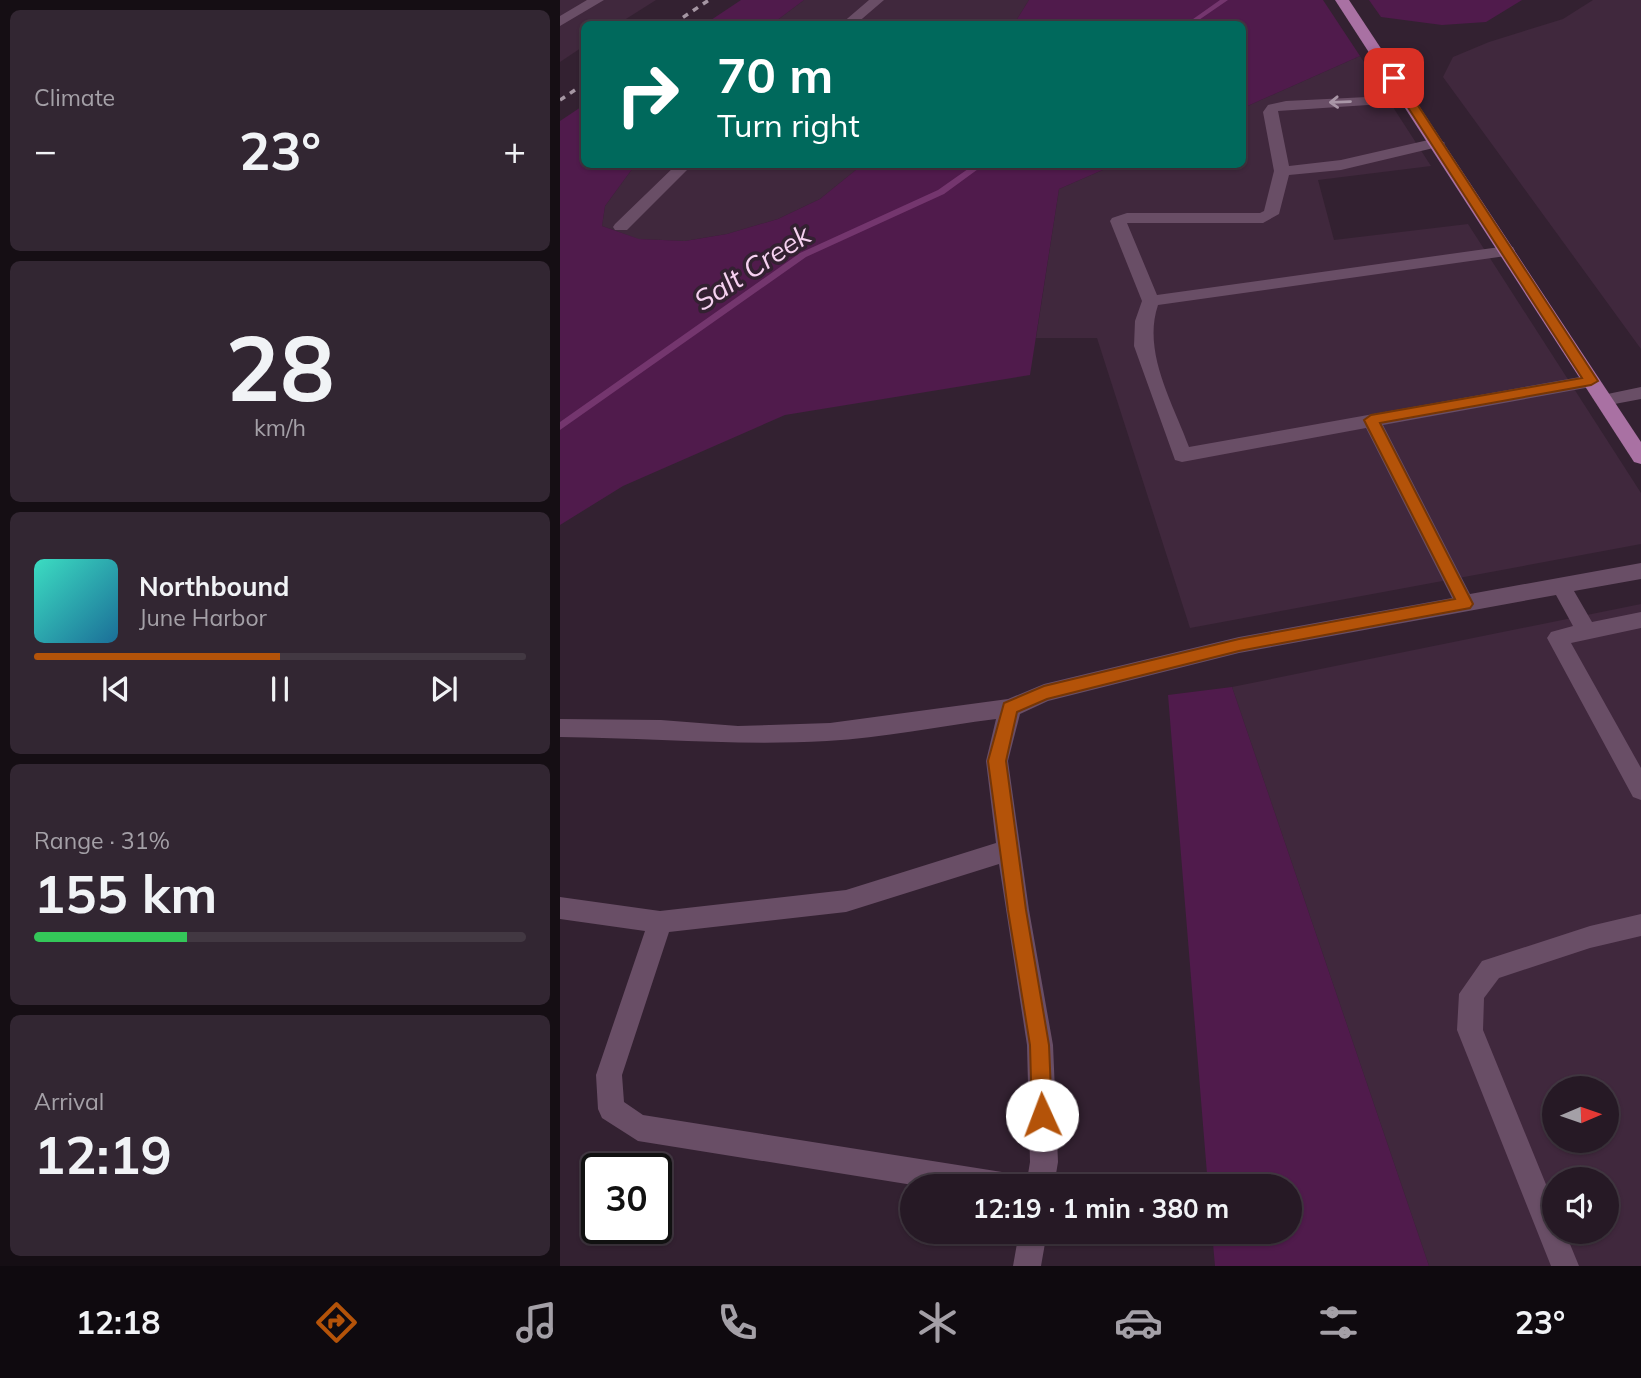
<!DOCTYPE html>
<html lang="en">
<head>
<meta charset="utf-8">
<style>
	:root { --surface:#261925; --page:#322632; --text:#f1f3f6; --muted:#a4a0a7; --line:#423842; --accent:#b45309 }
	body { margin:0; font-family:Mulish,sans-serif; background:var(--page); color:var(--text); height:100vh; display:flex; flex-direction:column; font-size:26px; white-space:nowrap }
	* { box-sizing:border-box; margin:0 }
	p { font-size:23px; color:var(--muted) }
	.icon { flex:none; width:38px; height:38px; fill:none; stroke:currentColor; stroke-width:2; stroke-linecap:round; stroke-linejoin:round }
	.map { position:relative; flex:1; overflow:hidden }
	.side { display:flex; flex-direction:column; gap:10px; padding:10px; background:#150e14; width:560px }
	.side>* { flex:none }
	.top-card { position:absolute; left:21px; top:21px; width:665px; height:147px; border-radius:10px; box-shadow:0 2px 5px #0004,0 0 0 2px var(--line); background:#00695c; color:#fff; overflow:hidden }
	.needle { width:46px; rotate:88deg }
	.fabs { position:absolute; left:982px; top:1076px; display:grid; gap:14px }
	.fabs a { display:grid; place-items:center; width:77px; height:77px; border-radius:50%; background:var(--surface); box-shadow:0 2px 5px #0004,0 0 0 2px var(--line); font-size:35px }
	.speed { position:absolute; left:21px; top:1153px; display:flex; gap:14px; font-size:35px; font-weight:700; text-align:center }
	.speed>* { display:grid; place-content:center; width:91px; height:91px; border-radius:50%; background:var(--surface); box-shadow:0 2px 5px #0004,0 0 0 2px var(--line); line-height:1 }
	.speed .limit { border:4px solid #111; border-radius:10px; background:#fff; color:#111 }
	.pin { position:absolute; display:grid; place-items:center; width:60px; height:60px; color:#fff; margin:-30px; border-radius:14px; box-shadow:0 4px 10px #0006 }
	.me { position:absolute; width:77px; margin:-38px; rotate:358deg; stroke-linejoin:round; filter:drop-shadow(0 0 5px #0008) }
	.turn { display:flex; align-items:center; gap:24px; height:147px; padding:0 21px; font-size:32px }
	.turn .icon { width:91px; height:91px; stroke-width:2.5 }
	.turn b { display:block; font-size:49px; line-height:60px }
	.big { font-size:52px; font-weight:700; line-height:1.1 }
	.side .card { flex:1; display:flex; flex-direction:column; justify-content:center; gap:10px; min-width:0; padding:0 24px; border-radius:10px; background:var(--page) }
	.side .dial { align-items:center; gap:0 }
	.dial b { font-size:91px; line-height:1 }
	.song { display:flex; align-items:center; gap:21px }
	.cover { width:84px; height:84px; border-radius:10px; background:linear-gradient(135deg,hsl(170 70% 55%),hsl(200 70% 35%)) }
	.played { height:7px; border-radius:4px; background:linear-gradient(90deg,var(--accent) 50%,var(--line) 50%) }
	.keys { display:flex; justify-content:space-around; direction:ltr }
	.heat { display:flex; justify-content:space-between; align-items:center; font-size:38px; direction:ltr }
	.charge { height:10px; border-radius:5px; background:linear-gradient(90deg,#34c759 31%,var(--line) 0) }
	.trip { position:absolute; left:340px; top:1174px; width:402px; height:70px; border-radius:35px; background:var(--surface); box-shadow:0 2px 5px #0004,0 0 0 2px var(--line); font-weight:700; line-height:70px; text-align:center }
	.tabs { display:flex; height:112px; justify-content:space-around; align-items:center; background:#0f0a0f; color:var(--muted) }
	.tabs .icon { width:49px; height:49px }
	.tabs .active { color:var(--accent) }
	.tabs b { font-size:32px; color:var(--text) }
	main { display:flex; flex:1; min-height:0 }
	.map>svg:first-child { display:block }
	.built { fill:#40283d; fill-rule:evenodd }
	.green { fill:#501b4c }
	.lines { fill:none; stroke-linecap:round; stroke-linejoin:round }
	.stream { fill:#74366e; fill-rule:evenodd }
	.minor { fill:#694e66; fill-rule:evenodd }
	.major { fill:#a971a3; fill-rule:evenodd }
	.rail { stroke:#a596a3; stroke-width:3.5; stroke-dasharray:6 6; stroke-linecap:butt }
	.oneway { stroke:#a996a7 }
	.route { fill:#b45309; stroke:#753606; stroke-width:2 }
	.labels { text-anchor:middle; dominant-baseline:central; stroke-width:7; stroke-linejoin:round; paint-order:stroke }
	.water-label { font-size:28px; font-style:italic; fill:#f6d1f0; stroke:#332131 }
</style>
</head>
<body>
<main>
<section class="side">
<div class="card"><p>Climate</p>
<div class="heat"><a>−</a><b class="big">23°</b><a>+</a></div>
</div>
<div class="card dial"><b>28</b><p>km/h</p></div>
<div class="card">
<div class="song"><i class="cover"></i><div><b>Northbound</b><p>June Harbor</p></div></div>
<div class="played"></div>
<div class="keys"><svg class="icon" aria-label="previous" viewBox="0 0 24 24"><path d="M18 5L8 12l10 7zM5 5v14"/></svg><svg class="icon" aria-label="pause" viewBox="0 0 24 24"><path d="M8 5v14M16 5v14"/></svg><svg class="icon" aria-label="next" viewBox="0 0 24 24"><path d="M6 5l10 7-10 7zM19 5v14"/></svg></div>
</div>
<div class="card"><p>Range · 31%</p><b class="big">155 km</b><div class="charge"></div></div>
<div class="card"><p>Arrival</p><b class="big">12:19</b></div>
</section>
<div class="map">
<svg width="1081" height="1266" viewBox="0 0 1081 1266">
	<rect width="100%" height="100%" fill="#332131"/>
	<!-- built -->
	<path class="built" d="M0 0H96L58 24H24V46L0 62Z
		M244 0H469L454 24H212Z
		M1033 0H1081V349L883 77 893 57 929 42 1003 19Z
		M800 56 871 166 758 180 774 240 908 224 1081 493V544L630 628 537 338H476L499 189 554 165 682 164 683 108Z
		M75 165H302L260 199 218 219 167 234 125 241 78 239 42 226 45 206Z
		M1081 604V1266H869L672 687ZM994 1088H1046V1141H994ZM994 1180H1046V1232H994Z"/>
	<!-- green -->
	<path class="green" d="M181 0H244L212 24H145Z
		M469 0H763L800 56 683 108 682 24H454Z
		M809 0H962L926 22 882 25 821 17Z
		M24 105V164L75 165 45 206 42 226 79 239 125 241 167 234 218 219 260 199 302 165H554L499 189 470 375 225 415 63 486 0 525V121Z
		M672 687 869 1266H655L652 1232H730V1186H648L608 695Z"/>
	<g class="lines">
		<!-- stream -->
		<path class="stream" d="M660 0H668L633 24H626Z
			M415 164H425L384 194 246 257 0 430V422L240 253 378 190Z"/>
		<!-- minor -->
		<path class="minor" d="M27 0H44L0 26V16Z
			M309 0H324L296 24H281Z
			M848 95 855 99 853 102 718 111 729 166 781 160 877 138 885 143 882 146 781 170 729 175 719 214 703 223H567L597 295 947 246 953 247 955 251 953 255 598 305C582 352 613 403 629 447L1031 375 1037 377 1040 381 1031 387 823 425 910 594 1081 563V579L1014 591 1032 622 1081 612V628L1011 643 1081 768V800L1073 797 987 638 991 632 1013 626 996 595 679 653 488 701 460 714 448 761 469 910 493 1045 498 1162 494 1186H466L470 1162 467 1045 439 864 286 912 109 932 62 1075 64 1102 83 1115 442 1172 452 1176 456 1186H359L78 1141 42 1118 38 1109 36 1075 85 931 0 919V897L100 911 286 890 436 843 426 761 436 719C380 726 323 738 267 741 178 746 89 738 0 737V719L101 720 178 726 270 723 448 699 484 684 679 637 892 598 806 428 622 462 615 460 574 346 575 321 582 301 550 221 552 218 567 213H700L704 211 714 171 703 112 708 105 726 101Z
			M117 164H133L67 230H55L53 227 55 224Z
			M1081 387V399L1044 406 1038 404 1035 400 1038 396Z
			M1081 914V936L1030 948 939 978 924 998 923 1030 994 1204V1232H1005L1019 1266H991L897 1030 899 994 922 961 1030 926Z
			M459 1232H487L481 1266H453Z"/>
		<!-- major -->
		<path class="major" d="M775 0H789L1081 442V464L1074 462Z"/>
		<!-- rail -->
		<path class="rail" d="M113 24 149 0
			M0 100 24 84"/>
	</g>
	<!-- one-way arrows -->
	<defs><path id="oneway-shaft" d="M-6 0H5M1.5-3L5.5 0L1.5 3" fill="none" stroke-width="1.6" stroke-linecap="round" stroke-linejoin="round" transform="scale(1.75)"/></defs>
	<use class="oneway" href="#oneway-shaft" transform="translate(780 102) rotate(178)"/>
	<!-- route -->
	<path class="route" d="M830 76 840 78 1038 381 1031 385 820 423 913 604 910 608 679 651 487 699 457 712 446 761 466 910 489 1045 492 1115 489 1122 482 1125 475 1122 472 1115 470 1045 448 910 428 761 444 703 484 686 679 639 895 599 804 420 811 415 1022 378 829 78Z"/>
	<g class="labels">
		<!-- water labels -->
		<g class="water-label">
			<text transform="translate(192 267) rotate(-33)">Salt Creek</text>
		</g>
	</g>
</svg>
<div class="fabs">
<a><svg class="needle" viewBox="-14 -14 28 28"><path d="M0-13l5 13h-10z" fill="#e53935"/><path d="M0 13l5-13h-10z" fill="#a4a0a7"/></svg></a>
<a><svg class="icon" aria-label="sound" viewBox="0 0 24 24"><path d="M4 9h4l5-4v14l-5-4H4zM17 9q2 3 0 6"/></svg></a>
</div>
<div class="speed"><div class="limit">30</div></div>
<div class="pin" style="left:834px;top:78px;background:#d93025"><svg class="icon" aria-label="arrive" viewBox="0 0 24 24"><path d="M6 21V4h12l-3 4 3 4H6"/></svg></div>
<svg class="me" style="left:482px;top:1115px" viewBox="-20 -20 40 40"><circle r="19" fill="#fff"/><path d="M0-13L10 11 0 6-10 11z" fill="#b45309"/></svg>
<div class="trip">12:19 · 1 min · 380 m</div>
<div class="top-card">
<div class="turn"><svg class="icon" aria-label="right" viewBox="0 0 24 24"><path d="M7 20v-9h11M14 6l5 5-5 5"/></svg><div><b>70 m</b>Turn right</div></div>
</div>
</div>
</main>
<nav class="tabs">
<b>12:18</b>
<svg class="icon active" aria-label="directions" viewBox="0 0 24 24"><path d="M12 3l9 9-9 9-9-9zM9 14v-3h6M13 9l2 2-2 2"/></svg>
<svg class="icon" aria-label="music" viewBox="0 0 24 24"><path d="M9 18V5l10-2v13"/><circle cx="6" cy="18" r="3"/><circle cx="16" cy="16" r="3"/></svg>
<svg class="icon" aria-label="phone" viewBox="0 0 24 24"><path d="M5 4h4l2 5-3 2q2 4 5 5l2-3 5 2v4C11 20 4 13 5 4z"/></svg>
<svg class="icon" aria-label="climate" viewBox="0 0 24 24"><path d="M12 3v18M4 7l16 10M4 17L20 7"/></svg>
<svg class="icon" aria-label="car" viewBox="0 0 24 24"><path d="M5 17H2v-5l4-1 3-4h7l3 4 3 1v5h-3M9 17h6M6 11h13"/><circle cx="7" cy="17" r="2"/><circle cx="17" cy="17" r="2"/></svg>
<svg class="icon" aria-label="filters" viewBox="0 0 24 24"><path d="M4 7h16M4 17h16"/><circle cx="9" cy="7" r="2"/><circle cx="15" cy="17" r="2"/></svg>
<b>23°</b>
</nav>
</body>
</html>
